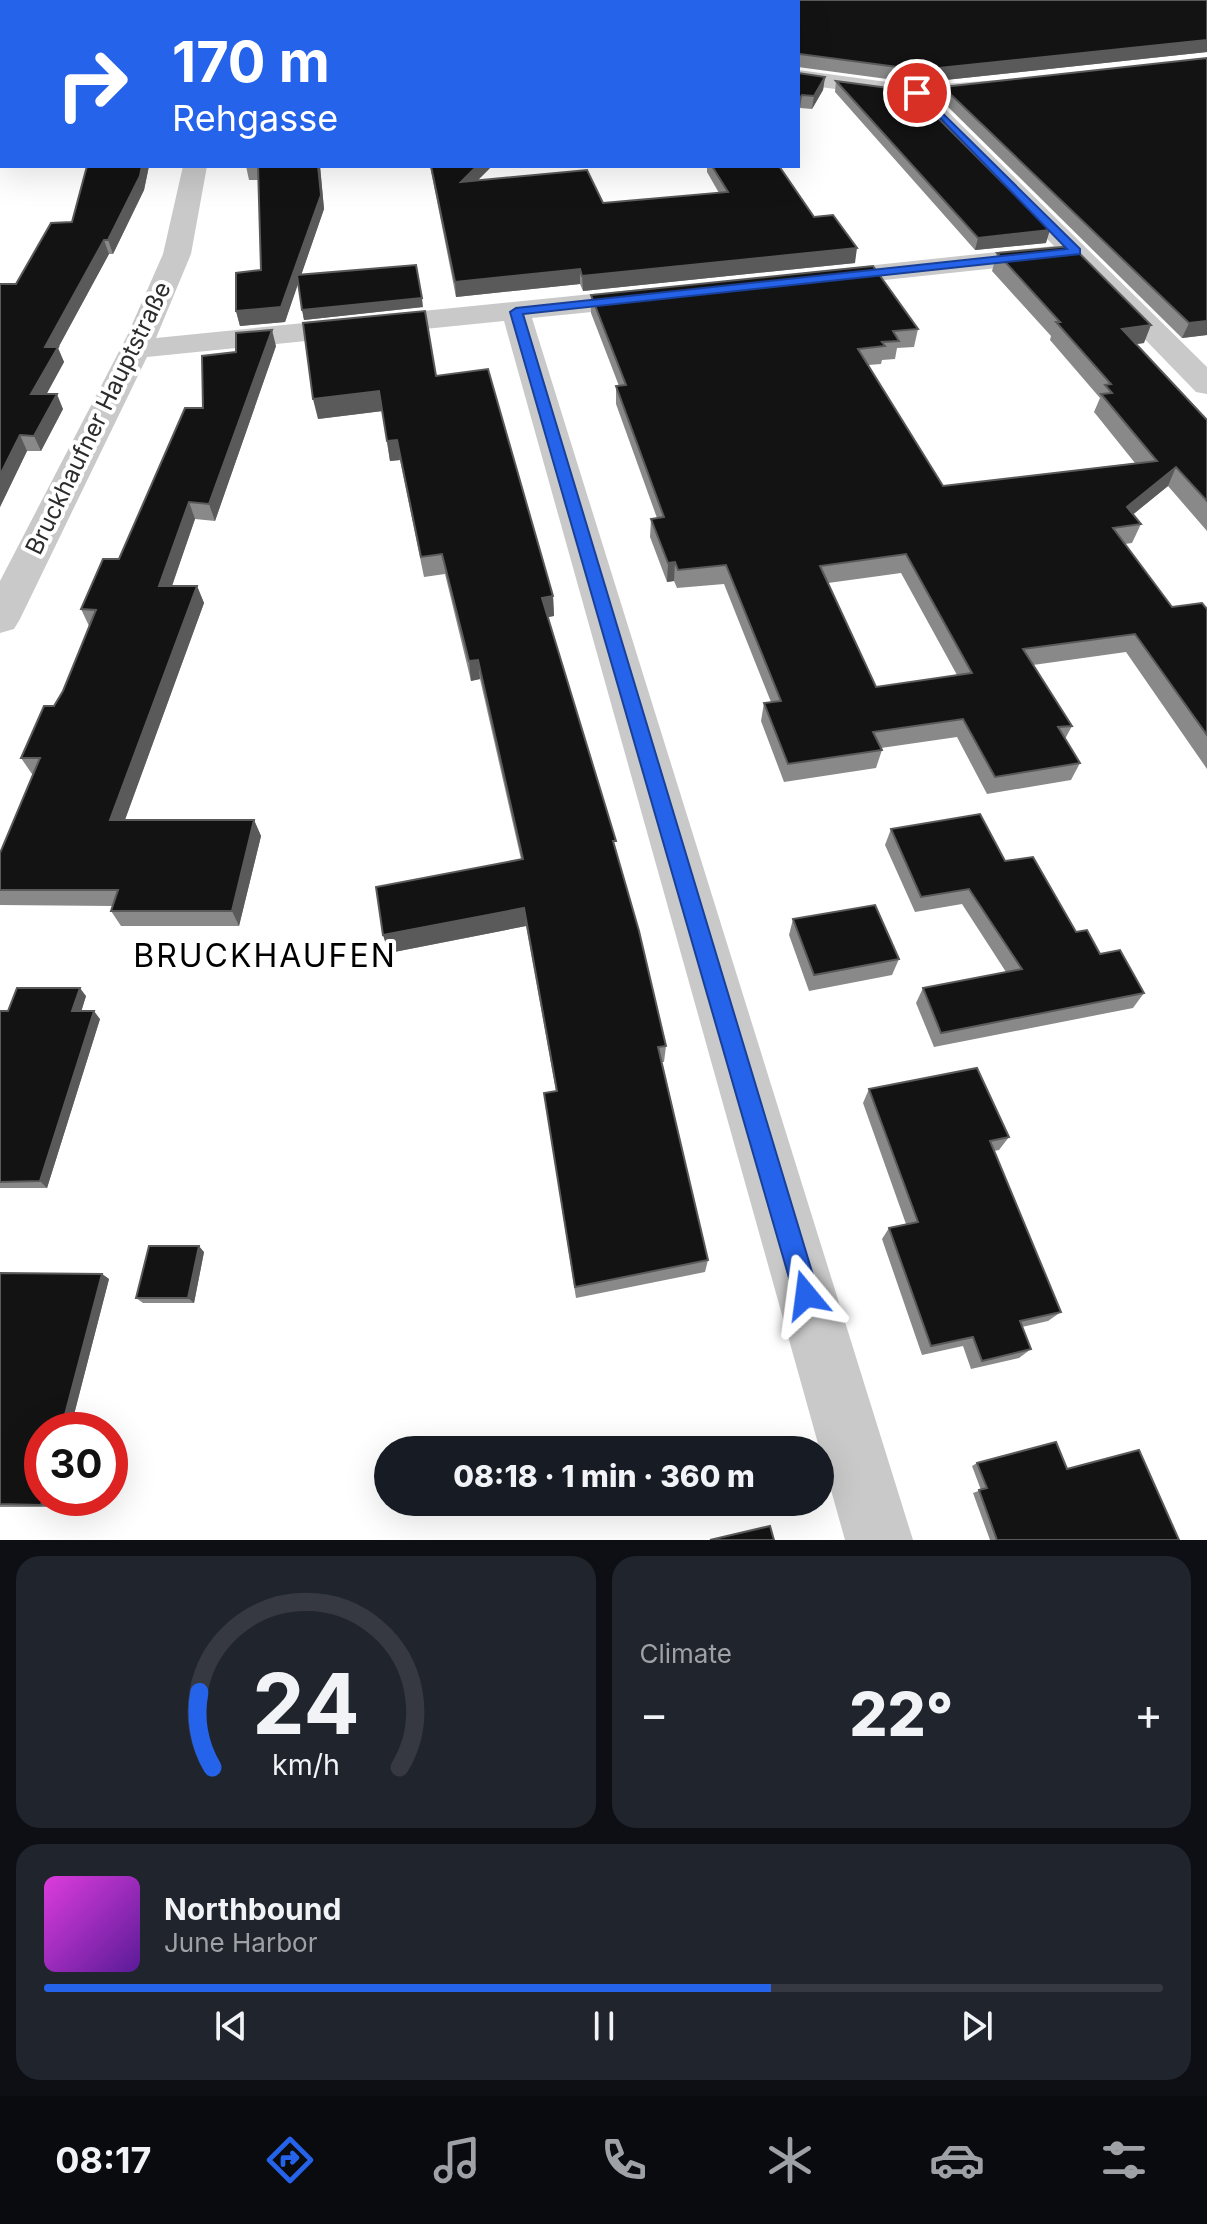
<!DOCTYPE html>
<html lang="en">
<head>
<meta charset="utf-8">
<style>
	:root { --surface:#171b24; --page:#20242c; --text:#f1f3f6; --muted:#9ea1a6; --line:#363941; --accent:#2563eb }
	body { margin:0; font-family:Inter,sans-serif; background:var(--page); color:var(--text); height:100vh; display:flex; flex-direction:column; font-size:30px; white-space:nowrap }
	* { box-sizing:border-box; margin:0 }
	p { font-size:26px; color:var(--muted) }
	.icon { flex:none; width:44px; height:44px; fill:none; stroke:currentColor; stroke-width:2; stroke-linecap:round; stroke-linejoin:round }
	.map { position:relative; height:1540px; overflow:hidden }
	.panel { display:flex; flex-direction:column; gap:16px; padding:16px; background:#0d0f14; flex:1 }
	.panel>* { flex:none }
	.guide { position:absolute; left:0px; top:0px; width:800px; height:168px; box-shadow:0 8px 32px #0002; background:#2563eb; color:#fff; overflow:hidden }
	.speed { position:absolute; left:24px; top:1412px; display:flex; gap:16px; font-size:40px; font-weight:700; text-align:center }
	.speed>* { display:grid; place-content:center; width:104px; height:104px; border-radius:50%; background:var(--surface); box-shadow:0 8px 32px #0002; line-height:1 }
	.speed .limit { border:12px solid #d22; background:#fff; color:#111 }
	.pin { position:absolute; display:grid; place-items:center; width:68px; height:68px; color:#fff; margin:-34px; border:4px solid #fff; border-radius:50%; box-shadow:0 2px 8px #0007 }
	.me { position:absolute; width:88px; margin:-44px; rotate:344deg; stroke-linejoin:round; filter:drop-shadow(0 0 6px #0008) }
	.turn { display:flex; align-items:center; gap:28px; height:168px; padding:0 40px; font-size:36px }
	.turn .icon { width:104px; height:104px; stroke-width:2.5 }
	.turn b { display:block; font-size:56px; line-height:68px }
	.big { font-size:60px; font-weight:800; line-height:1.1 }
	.panel .tile { flex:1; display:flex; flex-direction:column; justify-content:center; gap:12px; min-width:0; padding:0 28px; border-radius:24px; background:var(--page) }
	.panel .dial { align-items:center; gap:0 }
	.dial svg { height:208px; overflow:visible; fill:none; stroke:var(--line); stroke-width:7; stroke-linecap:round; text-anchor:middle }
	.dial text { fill:var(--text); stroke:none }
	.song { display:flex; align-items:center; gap:24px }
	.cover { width:96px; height:96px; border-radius:12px; background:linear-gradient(135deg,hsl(300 70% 55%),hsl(270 70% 35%)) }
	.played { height:8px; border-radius:4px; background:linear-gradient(90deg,var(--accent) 65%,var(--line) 65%) }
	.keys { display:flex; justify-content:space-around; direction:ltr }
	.heat { display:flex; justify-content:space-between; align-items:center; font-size:44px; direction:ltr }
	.panel .tiles { flex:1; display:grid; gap:16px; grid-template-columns:1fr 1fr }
	.tile:last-child { grid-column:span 2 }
	.trip { position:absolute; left:374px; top:1436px; width:460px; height:80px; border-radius:40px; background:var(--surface); box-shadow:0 8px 32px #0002; font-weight:800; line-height:80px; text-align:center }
	.tab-bar { display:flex; height:128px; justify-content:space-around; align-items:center; background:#090b0e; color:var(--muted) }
	.tab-bar .icon { width:56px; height:56px }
	.tab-bar .active { color:var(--accent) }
	.tab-bar b { font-size:36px; color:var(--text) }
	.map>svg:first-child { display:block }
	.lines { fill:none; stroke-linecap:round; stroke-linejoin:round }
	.minor { fill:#c9c9c9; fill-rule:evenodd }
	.motorway { fill:#939393; fill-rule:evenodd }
	.wall { fill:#898989; fill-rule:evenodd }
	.shaded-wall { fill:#5a5a5a }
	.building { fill:#131313; stroke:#5a5a5a; stroke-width:2; fill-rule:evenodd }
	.route { fill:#2563eb; stroke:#184099; stroke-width:2 }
	.labels { text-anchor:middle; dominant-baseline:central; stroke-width:8; stroke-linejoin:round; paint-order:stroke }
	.far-street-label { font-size:24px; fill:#2c2c2c; stroke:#fff }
	.quarter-label { font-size:32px; letter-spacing:2px; fill:#000; stroke:#fff }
</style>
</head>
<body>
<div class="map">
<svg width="1207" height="1540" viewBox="0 0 1207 1540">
	<rect width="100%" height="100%" fill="#fff"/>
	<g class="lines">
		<!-- minor -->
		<path class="minor" d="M239 0H271L273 2H241Z
			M798 70 917 86 1010 79 1013 84 1002 91 934 98 1207 367V394L1196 392 1065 257 1053 262 819 287 809 285 805 279 809 273 819 271 1054 246 910 99 798 84Z
			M2 99V113L0 114V100Z
			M183 166H207L191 254 156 338 651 288 661 291 665 297 661 303 651 306 532 318 913 1540H845L504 321 147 357 20 619 14 629 0 633V581L127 336 163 254Z"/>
		<!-- motorway -->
		<path class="motorway" d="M64 0H87L62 2Z
			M108 0H131L106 2Z
			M0 22H2V34H0Z
			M2 70V84L0 85V71Z"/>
	</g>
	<!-- wall -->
	<path class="wall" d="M1207 0V52L917 83 798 67V2Z
		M798 73 825 77 823 90 812 109 800 108Z
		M836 81 1046 243 975 250 835 92Z
		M943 87 1207 335 1182 338 941 100Z
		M87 166H149L144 190 113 254H109L58 348 64 362 46 394 63 409 41 451H27L0 507 16 284 72 222Z
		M246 166H320L324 209 301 275 423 307 304 320 298 282 285 322 240 326 236 311 261 270 259 180H249Z
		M430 166H492L478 180 603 203 719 193 707 172V166H779L814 217 855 263 583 291 580 284 456 297Z
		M997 253 1144 343 1136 344 1207 420V531L1168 486 1133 514 1141 524 1132 543 1125 544 1172 607 1207 609V769L1126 652 1033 665 1072 726 1065 739 1080 763 1071 780 987 794 957 737 881 748 882 750 876 768 784 782 761 721 764 703 771 702 724 584 677 588 674 581 667 582 650 537 651 519 657 518 616 404V386H619L591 313V295L918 329 914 347 897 348 895 359 882 360 881 364 868 365 943 486 1135 463 1094 412 1100 398 1050 340 1051 336 992 271ZM901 573 957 675 876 687 828 583Z
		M276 346 215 521 195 519 172 586H197L204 603 125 820H254L261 836 239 926H121L111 911 113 906 0 905V890L33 774H32L21 758 63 691 89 626 81 609 119 559 203 408Z
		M436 376 553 596 554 616 547 617 616 851 666 1046 664 1062H662L708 1260 705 1272 576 1298 544 1093 556 1091 526 926 389 953 383 935 521 859 480 679 471 681 445 574 424 577 400 460 390 461 382 411 318 419Z
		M891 829 1005 861 1076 932 1144 993 1133 1008 934 1047 916 1003 923 988 1006 972 962 904 915 912 885 845Z
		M793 919 899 959 892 975 809 991 789 935Z
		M86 996 81 1011 100 1019 47 1188H0V1011H8Z
		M869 1089 1009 1137 999 1150 994 1151 1061 1312 1048 1321 1022 1327 1031 1349 1019 1358 971 1369 963 1346 922 1355 882 1239 889 1228 906 1224 863 1103Z
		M204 1252 194 1303H143L136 1298Z
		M0 1273 102 1274 109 1279 70 1430H42L50 1507H0Z
		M977 1463 1067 1469 1179 1540H990L973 1493 981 1490 972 1466Z"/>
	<!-- shaded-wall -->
	<path class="shaded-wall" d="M1207 40V52L917 83 920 70Z
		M825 77 823 90 812 109 814 96Z
		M802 95 800 108 798 112V101Z
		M142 166H149L144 190 113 254 108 240Z
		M318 166H320L324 209 285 322 240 326 236 311 281 307Z
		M477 166H492L462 196 461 182Z
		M1050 230 1046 243 975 250 978 238Z
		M104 240 109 254 58 348 64 362 38 410 31 394 45 347Z
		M857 248 855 263 583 291 582 276Z
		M580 269V284L456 297 455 282Z
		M422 298 423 307 304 320 302 310Z
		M1207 321V335L1182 338 1189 323Z
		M1151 325 1144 343 1115 347 1122 329Z
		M272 330 276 346 215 521 209 504Z
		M379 391 383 411 318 419 313 399Z
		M57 394 63 409 41 451 34 436Z
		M20 435 27 451 0 507V475Z
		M397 440 400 460 390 461 387 441Z
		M1176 467 1168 486 1119 526 1127 507Z
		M189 502 195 519 166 603 159 586Z
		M675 562 674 581 667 582 668 563Z
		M197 586 204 603 119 836 110 820Z
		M553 596 554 616 543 618 542 598Z
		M478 660 480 679 471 681 469 661Z
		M254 820 261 836 239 926 232 911Z
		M524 908 526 926 389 953 383 935Z
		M80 988 86 996 79 1019 72 1011Z
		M94 1011 100 1019 47 1188 40 1181Z
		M199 1246 204 1252 194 1303 188 1298Z
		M102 1274 109 1279 70 1430H61Z
		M43 1498H52L50 1507 41 1505Z"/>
	<!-- building -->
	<path class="building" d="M177 0H204V2H176Z
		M268 0H1207V40L920 70 800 54 798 56V2H265Z
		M1207 58V321L1189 323 943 87Z
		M798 73 825 77 814 96 802 95 798 101Z
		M836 81 911 91 1050 230 978 238Z
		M87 166H142L140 176 108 240H104L45 347H58L31 394H57L34 436 20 435 0 475V284H16L51 223 72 222Z
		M258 166H318L321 195 281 307 236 311V273L261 270Z
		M431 166H477L461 182 587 170 603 203 728 192 712 166H779L814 217 833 215 857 248 582 276 580 269 455 282Z
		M1072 246 1151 325 1122 329 1207 420V501L1176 467 1127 507 1141 524 1113 528 1172 607 1202 603 1207 609V735L1135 634 1023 649 1072 726 1058 727 1080 763 995 777 963 719 873 732 882 750 788 764 764 703 781 701 726 565 678 570 675 562 668 563 651 519 664 517 616 386 626 385 591 295 873 266 918 329 893 331 899 341 882 342 885 346 858 349 943 486 1157 461 1101 394 1112 393 1105 385 1111 384 1056 322H1060L997 253ZM906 554 972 673 876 687 820 566Z
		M416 265 422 298 302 310 297 275Z
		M425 311 436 376 488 369 553 596 542 598 616 841H613L639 931 666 1046 658 1047 708 1260 575 1287 544 1093 557 1091 524 908 383 935 376 887 523 859 478 660 469 661 442 554 421 557 397 440 387 441 379 391 313 399 303 323Z
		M272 330 209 504 189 502 159 586H197L110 820H254L232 911H111L118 890H0V853L40 758H21L44 706H54L63 691 96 610 81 609 103 559H119L185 408H203L202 356 236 352V333Z
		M980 814 1005 861 1033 857 1076 932 1087 930 1100 954 1120 950 1144 993 941 1033 923 988 1022 969 969 889 921 897 891 829Z
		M875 905 899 959 814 975 793 919Z
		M17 988H80L72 1011H94L40 1181 0 1182V1011H8Z
		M977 1068 1009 1137 990 1141 1061 1312 1020 1321 1031 1349 982 1361 973 1337 931 1346 889 1228 918 1222 869 1089Z
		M149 1246H199L188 1298H136Z
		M0 1273 102 1274 61 1430H42L43 1498 41 1505 0 1504Z
		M1056 1442 1067 1469 1139 1450 1179 1540H997L979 1490 987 1488 977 1463Z
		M770 1526 774 1540H710Z"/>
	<!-- route -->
	<path class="route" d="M914 91H920L1080 249V254L523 314 819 1295 815 1304 806 1308 797 1304 794 1295 510 312 516 308 1067 249Z"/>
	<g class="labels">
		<!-- far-street labels -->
		<g class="far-street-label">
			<text transform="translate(98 418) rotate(-64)">Bruckhaufner Hauptstraße</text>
		</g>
		<!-- quarter labels -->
		<g class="quarter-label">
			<text x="265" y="955">BRUCKHAUFEN</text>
		</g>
	</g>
</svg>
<div class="speed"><div class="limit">30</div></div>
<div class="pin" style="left:917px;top:93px;background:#d93025"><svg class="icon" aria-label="arrive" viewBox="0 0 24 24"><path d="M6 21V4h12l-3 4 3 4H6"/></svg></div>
<svg class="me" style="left:806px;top:1295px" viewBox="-20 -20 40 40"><path d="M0-17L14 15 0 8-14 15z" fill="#2563eb" stroke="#fff" stroke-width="4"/></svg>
<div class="trip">08:18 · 1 min · 360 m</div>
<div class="guide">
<div class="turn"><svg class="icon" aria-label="right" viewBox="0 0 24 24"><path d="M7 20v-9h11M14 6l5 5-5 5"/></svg><div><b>170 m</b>Rehgasse</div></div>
</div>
</div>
<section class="panel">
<div class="tiles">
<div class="tile dial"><svg viewBox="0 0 100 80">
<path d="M14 69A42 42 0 1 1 86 69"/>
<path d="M14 69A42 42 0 0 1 9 40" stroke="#2563eb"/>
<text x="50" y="56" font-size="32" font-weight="700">24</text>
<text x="50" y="72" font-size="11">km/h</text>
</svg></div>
<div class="tile"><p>Climate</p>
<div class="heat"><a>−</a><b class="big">22°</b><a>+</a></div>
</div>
<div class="tile">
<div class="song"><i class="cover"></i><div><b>Northbound</b><p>June Harbor</p></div></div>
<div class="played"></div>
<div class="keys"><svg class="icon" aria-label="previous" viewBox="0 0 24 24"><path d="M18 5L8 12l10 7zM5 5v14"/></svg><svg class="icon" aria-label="pause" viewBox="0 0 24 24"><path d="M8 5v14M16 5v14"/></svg><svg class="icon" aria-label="next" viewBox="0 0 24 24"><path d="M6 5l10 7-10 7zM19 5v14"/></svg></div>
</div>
</div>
</section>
<nav class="tab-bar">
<b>08:17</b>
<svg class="icon active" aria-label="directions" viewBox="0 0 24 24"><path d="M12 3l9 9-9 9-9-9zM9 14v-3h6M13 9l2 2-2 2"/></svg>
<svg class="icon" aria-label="music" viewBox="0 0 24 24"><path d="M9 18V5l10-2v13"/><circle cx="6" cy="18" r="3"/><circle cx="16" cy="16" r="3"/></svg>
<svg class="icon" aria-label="phone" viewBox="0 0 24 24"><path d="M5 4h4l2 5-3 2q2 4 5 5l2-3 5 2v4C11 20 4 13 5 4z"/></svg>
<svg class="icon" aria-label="climate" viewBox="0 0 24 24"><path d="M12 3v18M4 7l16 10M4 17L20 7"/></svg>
<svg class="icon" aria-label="car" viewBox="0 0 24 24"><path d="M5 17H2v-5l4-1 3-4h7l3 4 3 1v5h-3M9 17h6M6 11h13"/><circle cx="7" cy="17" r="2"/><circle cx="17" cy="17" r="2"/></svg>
<svg class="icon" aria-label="filters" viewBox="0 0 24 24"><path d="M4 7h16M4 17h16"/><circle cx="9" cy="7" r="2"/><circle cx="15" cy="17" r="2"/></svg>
</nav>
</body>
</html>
